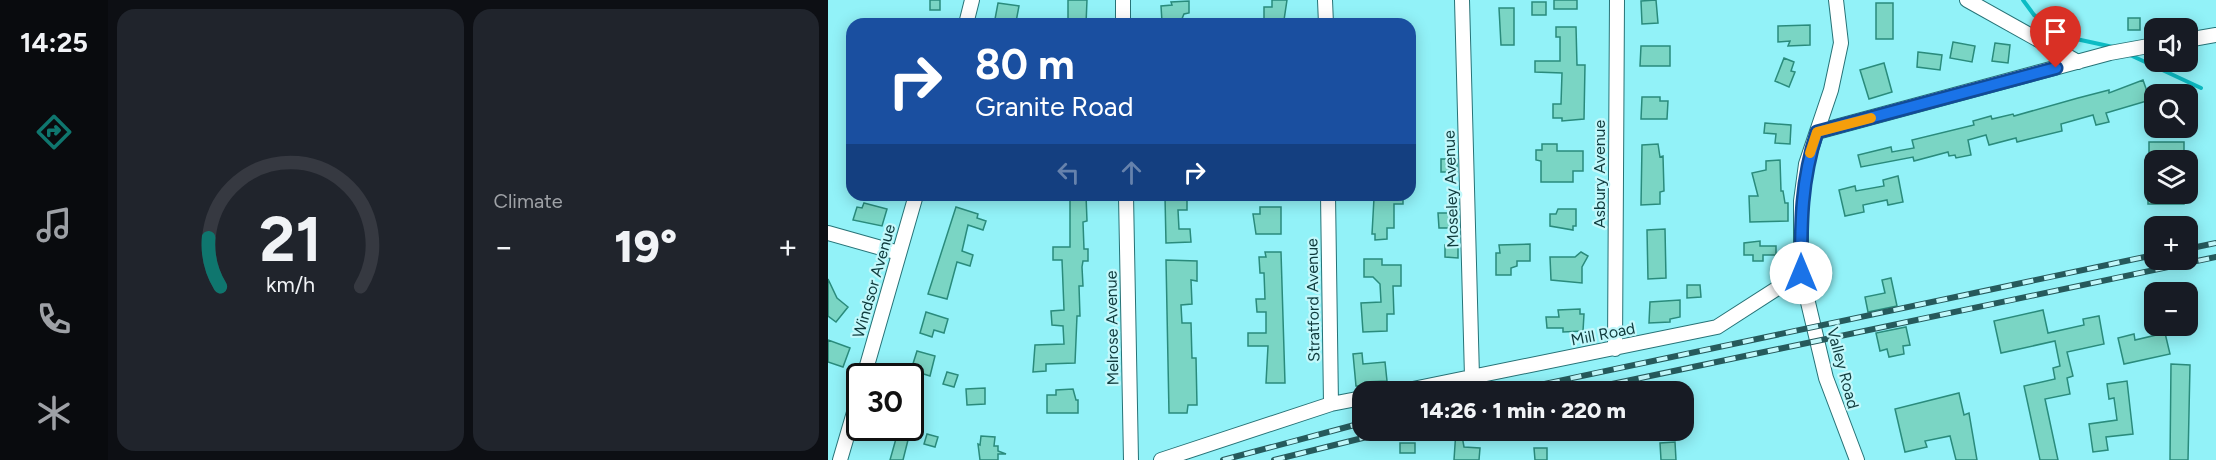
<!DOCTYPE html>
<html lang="en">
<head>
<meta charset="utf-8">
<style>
	:root { --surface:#171b24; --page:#20242c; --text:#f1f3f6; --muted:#9ea1a6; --line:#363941; --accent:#0f766e }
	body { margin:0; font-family:Figtree,sans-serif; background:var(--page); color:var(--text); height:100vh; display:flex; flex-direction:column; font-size:22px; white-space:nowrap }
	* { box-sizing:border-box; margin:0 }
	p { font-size:20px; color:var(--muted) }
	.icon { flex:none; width:33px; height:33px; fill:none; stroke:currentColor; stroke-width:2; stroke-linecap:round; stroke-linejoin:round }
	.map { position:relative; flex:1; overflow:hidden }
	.panel { display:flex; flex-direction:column; gap:9px; padding:9px; background:#0d0f14; width:720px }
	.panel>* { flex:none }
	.top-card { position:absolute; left:18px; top:18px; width:570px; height:183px; border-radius:18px; box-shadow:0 3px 15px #0003; background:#1a4fa0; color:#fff; overflow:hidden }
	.fabs { position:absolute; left:1316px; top:18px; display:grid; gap:12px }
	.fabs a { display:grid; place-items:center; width:54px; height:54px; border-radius:12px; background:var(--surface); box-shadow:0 3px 15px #0003; font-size:30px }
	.speed { position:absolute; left:18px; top:363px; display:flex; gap:12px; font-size:30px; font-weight:700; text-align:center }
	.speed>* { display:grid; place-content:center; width:78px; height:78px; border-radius:50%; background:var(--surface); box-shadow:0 3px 15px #0003; line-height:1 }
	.speed .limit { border:3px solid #111; border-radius:9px; background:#fff; color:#111 }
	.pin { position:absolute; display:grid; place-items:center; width:51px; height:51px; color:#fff; margin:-62px -26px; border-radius:50% 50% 50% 0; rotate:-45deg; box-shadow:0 0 6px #0007 }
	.pin .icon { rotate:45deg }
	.me { position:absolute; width:66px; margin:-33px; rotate:0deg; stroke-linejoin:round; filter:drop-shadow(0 0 4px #0008) }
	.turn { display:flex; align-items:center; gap:21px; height:126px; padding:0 30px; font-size:27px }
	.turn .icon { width:78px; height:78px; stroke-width:2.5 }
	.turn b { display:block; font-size:42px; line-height:51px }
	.lanes { display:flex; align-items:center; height:57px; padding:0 30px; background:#0003; justify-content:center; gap:30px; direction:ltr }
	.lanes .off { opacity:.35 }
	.big { font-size:45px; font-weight:800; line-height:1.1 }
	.panel .card { flex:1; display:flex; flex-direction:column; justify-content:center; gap:9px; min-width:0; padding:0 21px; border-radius:18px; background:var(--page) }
	.panel .dial { align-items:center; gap:0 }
	.dial svg { height:156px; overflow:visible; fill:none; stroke:var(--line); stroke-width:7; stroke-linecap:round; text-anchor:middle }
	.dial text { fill:var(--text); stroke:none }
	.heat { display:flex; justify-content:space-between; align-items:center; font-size:33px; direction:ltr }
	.panel .tiles { flex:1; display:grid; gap:9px; grid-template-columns:repeat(2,1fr) }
	.trip { position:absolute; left:524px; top:381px; width:342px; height:60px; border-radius:18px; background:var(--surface); box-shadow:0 3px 15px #0003; font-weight:800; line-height:60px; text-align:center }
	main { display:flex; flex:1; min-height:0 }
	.dock { display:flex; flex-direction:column; width:108px; justify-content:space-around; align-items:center; background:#090b0e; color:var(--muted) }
	.dock .icon { width:42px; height:42px }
	.dock .selected { color:var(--accent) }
	.dock b { font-size:27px; color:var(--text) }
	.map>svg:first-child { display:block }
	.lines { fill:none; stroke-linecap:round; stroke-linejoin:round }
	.stream { stroke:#0cbcc4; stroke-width:4 }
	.building { fill:#7ad5c4; stroke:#2a8b7c; stroke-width:1.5 }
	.street-casing { stroke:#277377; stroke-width:16 }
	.street { stroke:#fff; stroke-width:14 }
	.rail-casing { stroke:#265a5c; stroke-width:6 }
	.rail { stroke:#c2f8fb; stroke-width:4; stroke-dasharray:11; stroke-linecap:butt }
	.route-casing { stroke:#114b97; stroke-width:15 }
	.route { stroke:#1a73e8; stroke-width:10 }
	.slow { stroke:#f59e0b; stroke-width:10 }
	.labels { text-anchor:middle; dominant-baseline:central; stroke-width:4.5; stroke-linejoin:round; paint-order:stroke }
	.street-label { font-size:16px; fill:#0f3a3c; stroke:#c2f8fb }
</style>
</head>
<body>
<main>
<nav class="dock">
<b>14:25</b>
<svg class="icon selected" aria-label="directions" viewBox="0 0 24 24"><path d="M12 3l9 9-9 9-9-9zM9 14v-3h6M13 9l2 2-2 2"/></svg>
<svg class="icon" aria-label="music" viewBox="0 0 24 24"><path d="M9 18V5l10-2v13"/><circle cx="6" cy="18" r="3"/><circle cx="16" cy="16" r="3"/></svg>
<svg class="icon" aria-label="phone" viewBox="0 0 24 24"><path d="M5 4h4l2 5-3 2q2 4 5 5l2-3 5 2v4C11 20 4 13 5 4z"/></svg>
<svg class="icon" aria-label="climate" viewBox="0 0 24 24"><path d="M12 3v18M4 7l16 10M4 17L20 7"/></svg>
</nav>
<section class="panel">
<div class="tiles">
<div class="card dial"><svg viewBox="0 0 100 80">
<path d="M14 69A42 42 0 1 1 86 69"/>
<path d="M14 69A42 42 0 0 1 8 44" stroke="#0f766e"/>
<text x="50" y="56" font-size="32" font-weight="700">21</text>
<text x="50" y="72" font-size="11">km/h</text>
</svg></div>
<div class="card"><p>Climate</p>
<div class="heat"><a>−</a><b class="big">19°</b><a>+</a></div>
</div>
</div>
</section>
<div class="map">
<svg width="1388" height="460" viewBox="0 0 1388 460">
	<rect width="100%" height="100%" fill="#92f2f8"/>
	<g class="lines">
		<!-- stream -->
		<path class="stream" d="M1195 0 1206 15 1239 37 1285 47
			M1300 54 1373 88"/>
	</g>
	<!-- building -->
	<path class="building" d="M102 0H112V10H102Z
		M240 0H259L258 24H240Z
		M444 0H459L456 20H436V7H444Z
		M726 0H749V9H726Z
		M828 0 830 23 814 24 813 1Z
		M361 1V13L356 14 353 21 334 22 333 6 344 5 343 2Z
		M704 2H718V15H704Z
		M170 3 191 6 188 22 167 19Z
		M1048 3H1065V39H1048Z
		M671 8H686V45H673Z
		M1300 18H1312V30H1300Z
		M982 25V45L960 46 962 41 950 42V26Z
		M728 27H748L749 65H757L756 119 734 121V118H725V104H733L734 73 707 72V61H732V37H728Z
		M1125 42 1147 46 1144 62 1122 58Z
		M1167 43 1182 45 1180 63 1164 61Z
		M813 46H842V66H812Z
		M1090 52 1114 55 1112 70 1089 67Z
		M956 58 966 62 963 71 967 72 961 87 947 81Z
		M1056 63 1064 92 1041 99 1032 70Z
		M1315 80 1322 100 1278 113 1281 122 1268 125 1265 115 1233 124 1234 131 1189 142 1188 138 1161 145 1158 135 1140 140 1143 155 1128 158 1127 155 1121 156 1120 152 1086 161 1085 157 1033 167 1030 155 1063 147 1064 152 1086 148 1084 140 1146 125 1145 121 1163 116 1164 119 1185 114 1186 116 1250 98 1281 90V93Z
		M814 97H832V101H840L839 119H813Z
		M937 123 963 125 962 144 947 143 948 134 936 133Z
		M1321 142H1356V160H1321Z
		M714 144H729V151H755V171H745V182H713V161L708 160V150H714Z
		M830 144 832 157 835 156 836 191 832 192V204L813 205 814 145Z
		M613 159H629V172H613Z
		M952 160 953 191H955L957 203H960V221L922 222 921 196H930L924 173 938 170V161Z
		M1070 176 1075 202 1060 205 1059 200 1035 205 1036 212 1017 216 1011 190 1027 186 1028 191 1056 186 1055 180Z
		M1320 194H1356V204H1320Z
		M242 195H258L259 221 255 222 256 249H260V261H255L254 267 255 286H251L252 316H249L247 363 218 364V371L205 372 207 345 236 344 235 326 224 325 223 311 236 310 234 260H225V247H242Z
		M549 195H575V204H566V228H559V239L547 240V234H544L546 198Z
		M337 197H359V210H350L351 229H362L363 242 338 243Z
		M36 203 59 209 54 226 25 220 29 207 34 208Z
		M128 207 150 214 149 218 158 221 155 230 140 225 134 251 145 255 142 266 129 262 119 299 100 294Z
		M432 207H453V234H428L425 214H432Z
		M730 209H748V226H745V230L722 226V214H728Z
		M610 213H626V228H611Z
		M837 229 838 278 820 279 819 230Z
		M932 241V246H948V255H935V261H925V255H916V243Z
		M702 244V261H689V266L683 268V275H668V253H672L671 245Z
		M617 245H630V258L617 257Z
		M437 252H453L457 383H438L440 346H420V333H438V312H429L428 299H437L436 273H432L431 257H438Z
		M753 252 760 256 754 267V283L723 280 722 257H747Z
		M536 259H554V265H573V286H565L566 314H559V331L535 332 533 303 553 302 552 284 545 277H536Z
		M338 260 369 261V281L363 280 364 304 353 305 354 323H363L364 358H368L369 405H360L359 413H341Z
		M1063 278 1069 306 1040 312 1037 297 1057 293 1054 280Z
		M0 279 9 298 20 307 8 322 0 316Z
		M859 285H872L873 297 859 298Z
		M852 300V317L842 319V322L821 323 822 302Z
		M752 309V314H756L755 331 735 332V328H719L718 317H731L730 310Z
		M1215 310 1220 333 1256 325 1255 319 1271 316 1276 344 1239 352 1245 376 1239 378 1242 394 1217 399 1230 460H1212L1196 386 1227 379 1225 368 1232 366 1227 341 1173 353 1166 321Z
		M98 312 120 319 116 333 106 330 104 337 92 333Z
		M1078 327 1082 345 1075 346 1076 354 1061 357 1059 349 1052 351 1048 333Z
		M1337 333 1342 354 1296 364 1290 338 1306 334 1307 340Z
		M0 340 22 348 15 367 0 362Z
		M89 351 107 356 102 376 83 370Z
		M534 353 535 364 557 362 559 381 537 382V386H528L525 354Z
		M1343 364 1362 365 1360 460H1342Z
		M119 372 130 375 126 387 115 384Z
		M1299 381 1305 434 1278 437 1280 450 1265 452 1261 424 1289 420 1286 398 1281 399 1279 384Z
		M157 388V404L139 405 138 389Z
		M245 389 248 400H250V413H219V395H228V390Z
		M1131 393 1136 415 1141 413 1149 460H1128L1122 436 1097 441 1099 447 1077 452 1067 409Z
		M71 428H83L75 460H62Z
		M628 430H633L636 447 652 448 651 460H626Z
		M99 434 110 437 107 447 96 444Z
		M153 436 167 437 166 446H170V451L178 454H170V460H152L150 444 152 445Z
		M847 442 848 460H833L832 443Z
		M572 443H587V453H572Z
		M706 448H719V460H707Z"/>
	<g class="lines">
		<defs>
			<path id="street" d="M295 0V24
				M497 0 498 24
				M634 0 644 377
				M1008 0 1013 43 1003 90 978 164 973 201V273L998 378 1029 460
				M1139 0 1250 62
				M138 24 144 0
				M1359 40 1388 35
				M989 132 1282 53 1326 45
				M298 195 303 460
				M500 195 503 404
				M0 233 71 253
				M787 349 789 0
				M36 376 88 195
				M570 392 889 327 973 273
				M12 460 32 392
				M333 460 503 404 534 398"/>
		</defs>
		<!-- street casing -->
		<use href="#street" class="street-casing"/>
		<!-- street -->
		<use href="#street" class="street"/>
		<defs>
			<path id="rail" d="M1359 249 1388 243
				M678 392 1326 255
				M746 392 1388 257
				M395 460 534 423
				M446 460 567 430"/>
		</defs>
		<!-- rail casing -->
		<use href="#rail" class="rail-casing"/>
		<!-- rail -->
		<use href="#rail" class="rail"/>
	</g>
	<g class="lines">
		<defs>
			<path id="route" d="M973 273C973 222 973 181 989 132L1228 68"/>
		</defs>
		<!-- route casing -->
		<use href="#route" class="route-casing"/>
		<!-- route -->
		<use href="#route" class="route"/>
		<!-- slow -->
		<path class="slow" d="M982 153 989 132 1043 118"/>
	</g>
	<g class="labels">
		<!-- street labels -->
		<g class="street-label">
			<text transform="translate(771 174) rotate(-90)">Asbury Avenue</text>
			<text transform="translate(623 189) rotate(-92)">Moseley Avenue</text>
			<text transform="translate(46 281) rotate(-74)">Windsor Avenue</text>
			<text transform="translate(485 300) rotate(-91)">Stratford Avenue</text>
			<text transform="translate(284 328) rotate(-91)">Melrose Avenue</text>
			<text transform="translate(775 334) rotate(-11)">Mill Road</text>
			<text transform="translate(1015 368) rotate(75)">Valley Road</text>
		</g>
	</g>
</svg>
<div class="fabs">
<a><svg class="icon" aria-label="sound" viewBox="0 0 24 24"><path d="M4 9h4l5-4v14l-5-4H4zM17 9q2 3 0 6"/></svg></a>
<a><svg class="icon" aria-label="search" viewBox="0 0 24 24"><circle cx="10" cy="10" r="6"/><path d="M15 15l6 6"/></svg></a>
<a><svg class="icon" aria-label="layers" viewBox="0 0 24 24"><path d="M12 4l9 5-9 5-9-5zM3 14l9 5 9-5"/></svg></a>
<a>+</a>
<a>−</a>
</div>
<div class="speed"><div class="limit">30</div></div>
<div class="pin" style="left:1228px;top:68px;background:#d93025"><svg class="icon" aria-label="arrive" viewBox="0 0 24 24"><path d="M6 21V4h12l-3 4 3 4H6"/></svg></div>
<svg class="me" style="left:973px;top:273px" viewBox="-20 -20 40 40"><circle r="19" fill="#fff"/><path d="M0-13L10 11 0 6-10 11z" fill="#1a73e8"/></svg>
<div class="trip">14:26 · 1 min · 220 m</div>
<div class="top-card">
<div class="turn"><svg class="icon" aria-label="right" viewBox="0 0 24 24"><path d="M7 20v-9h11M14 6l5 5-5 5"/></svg><div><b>80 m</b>Granite Road</div></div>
<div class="lanes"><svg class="icon off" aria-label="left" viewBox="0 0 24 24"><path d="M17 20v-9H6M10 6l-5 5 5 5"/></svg><svg class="icon off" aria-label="ahead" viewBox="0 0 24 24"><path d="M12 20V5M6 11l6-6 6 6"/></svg><svg class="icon" aria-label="right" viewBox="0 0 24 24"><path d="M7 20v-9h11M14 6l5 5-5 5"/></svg></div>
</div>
</div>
</main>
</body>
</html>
